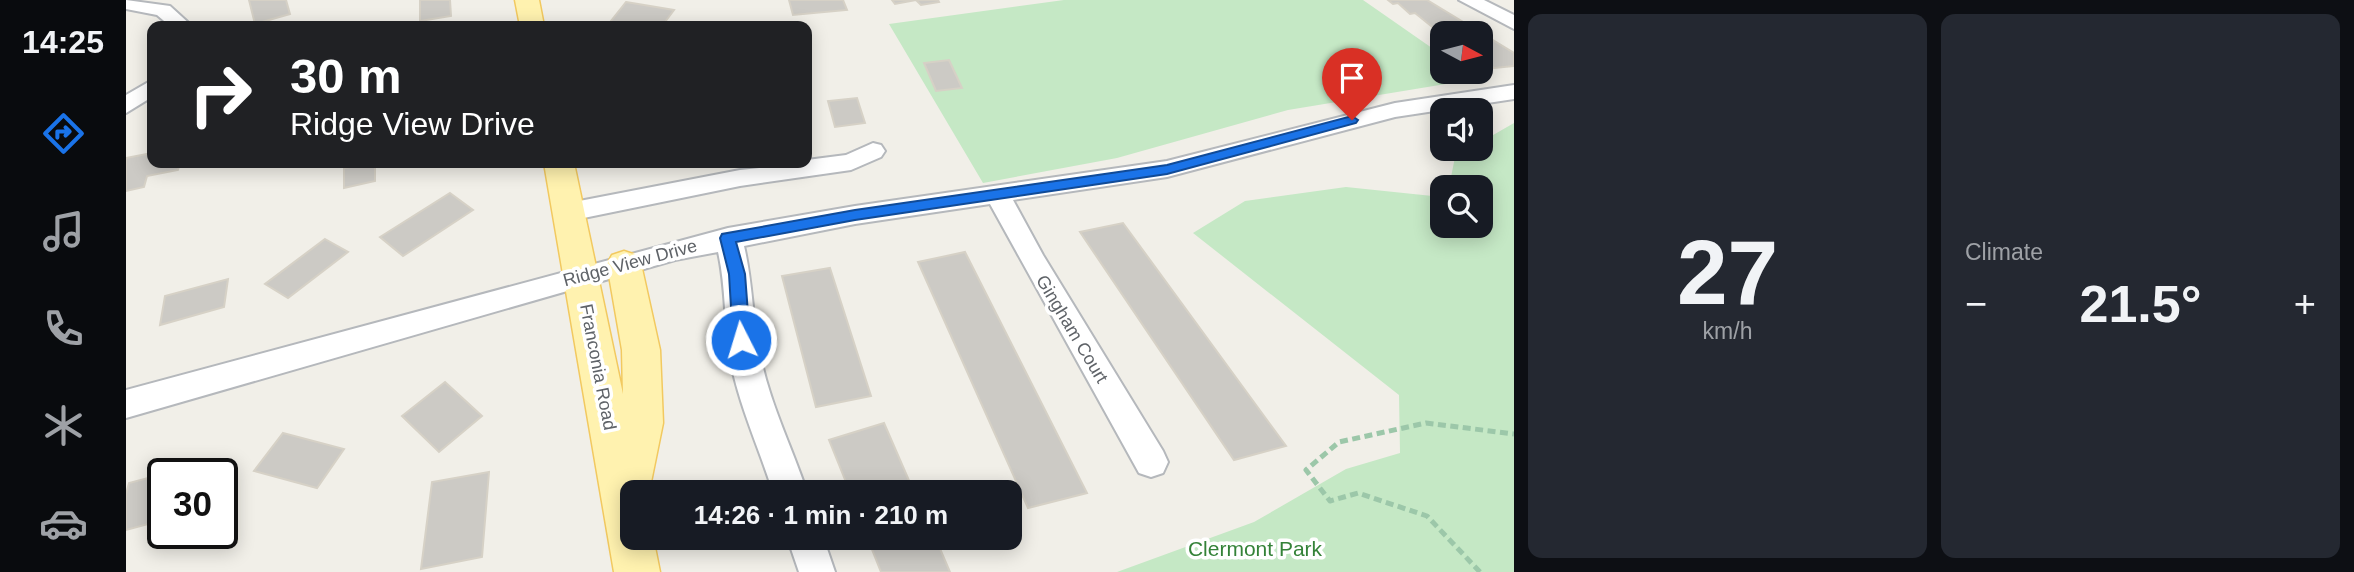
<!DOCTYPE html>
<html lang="en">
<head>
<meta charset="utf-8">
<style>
	:root { --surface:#171b24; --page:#242831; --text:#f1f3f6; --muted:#9ea1a6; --accent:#1a73e8 }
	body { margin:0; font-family:Helvetica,sans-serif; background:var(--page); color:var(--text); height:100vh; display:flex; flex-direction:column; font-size:26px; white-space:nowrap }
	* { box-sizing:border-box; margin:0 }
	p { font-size:23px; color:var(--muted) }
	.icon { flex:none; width:38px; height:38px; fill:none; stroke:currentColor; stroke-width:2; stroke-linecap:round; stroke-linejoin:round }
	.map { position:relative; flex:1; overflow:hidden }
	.sheet { display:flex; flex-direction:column; gap:14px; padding:14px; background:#0d0f14; width:840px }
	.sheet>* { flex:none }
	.guide { position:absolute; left:21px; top:21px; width:665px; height:147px; border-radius:14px; box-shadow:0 4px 18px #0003; background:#202124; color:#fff; overflow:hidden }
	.needle { width:46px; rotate:97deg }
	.buttons { position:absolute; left:1304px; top:21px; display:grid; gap:14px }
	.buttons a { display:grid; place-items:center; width:63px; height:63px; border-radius:14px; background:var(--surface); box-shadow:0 4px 18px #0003; font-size:35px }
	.speed { position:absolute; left:21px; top:458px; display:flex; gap:14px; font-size:35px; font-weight:700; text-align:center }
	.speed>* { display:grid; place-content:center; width:91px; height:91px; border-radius:50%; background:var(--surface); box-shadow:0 4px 18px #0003; line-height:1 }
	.speed .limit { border:4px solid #111; border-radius:10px; background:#fff; color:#111 }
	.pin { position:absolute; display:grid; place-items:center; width:60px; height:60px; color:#fff; margin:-72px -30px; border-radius:50% 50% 50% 0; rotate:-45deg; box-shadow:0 0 7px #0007 }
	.pin .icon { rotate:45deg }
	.me { position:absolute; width:77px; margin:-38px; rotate:355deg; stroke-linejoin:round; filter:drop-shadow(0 0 5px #0008) }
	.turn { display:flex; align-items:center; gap:24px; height:147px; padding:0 28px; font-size:32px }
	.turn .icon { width:91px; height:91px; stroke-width:2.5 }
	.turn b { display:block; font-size:49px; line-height:60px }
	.big { font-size:52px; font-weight:700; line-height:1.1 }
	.sheet .card { flex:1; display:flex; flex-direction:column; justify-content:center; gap:10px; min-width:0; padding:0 24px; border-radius:14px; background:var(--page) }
	.sheet .dial { align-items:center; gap:0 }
	.dial b { font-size:91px; line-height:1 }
	.heat { display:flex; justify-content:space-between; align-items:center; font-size:38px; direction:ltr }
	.sheet .tiles { flex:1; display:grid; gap:14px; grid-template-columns:repeat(2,1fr) }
	.trip { position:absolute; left:494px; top:480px; width:402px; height:70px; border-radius:14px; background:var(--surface); box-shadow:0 4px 18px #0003; font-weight:700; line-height:70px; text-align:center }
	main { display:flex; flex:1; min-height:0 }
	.dock { display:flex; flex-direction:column; width:126px; justify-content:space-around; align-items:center; background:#090b0e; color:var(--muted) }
	.dock .icon { width:49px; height:49px }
	.dock .active { color:var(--accent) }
	.dock b { font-size:32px; color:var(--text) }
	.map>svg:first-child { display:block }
	.green { fill:#c5e8c5 }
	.building { fill:#cccac5; stroke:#d6d1c6; stroke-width:2 }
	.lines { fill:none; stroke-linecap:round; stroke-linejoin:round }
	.minor-casing { stroke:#b5b8bc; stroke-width:4 }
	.major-casing { stroke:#f2c960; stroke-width:3 }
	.path { stroke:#9cc7a9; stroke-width:5; stroke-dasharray:8 4.5; stroke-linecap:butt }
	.minor { fill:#fff; fill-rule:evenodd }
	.major { fill:#fff2af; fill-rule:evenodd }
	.route { fill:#1a73e8; stroke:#114b97; stroke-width:2 }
	.labels { text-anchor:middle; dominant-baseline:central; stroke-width:7; stroke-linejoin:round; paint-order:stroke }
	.street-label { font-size:18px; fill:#5f6368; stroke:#fff }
	.near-park-label { font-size:21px; fill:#348238; stroke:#fff }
</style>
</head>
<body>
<main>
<nav class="dock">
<b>14:25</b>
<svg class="icon active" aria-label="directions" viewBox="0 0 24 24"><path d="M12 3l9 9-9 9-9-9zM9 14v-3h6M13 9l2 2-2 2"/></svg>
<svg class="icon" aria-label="music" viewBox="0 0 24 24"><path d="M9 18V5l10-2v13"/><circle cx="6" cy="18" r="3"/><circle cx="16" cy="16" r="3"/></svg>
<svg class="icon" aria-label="phone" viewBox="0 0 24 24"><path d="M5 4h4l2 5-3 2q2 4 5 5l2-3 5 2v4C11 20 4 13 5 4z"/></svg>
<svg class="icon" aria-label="climate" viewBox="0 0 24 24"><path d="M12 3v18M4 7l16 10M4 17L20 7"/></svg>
<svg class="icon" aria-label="car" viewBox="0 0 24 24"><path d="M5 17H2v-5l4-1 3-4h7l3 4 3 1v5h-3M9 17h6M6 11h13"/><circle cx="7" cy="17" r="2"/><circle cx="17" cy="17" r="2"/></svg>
</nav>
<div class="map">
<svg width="1388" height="572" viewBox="0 0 1388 572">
	<rect width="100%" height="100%" fill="#f1efe8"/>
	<!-- green -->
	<path class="green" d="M938 0H1237L1316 55V72H1339L1350 79 1162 110 991 158 857 183 763 24Z
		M1388 123V572H991L1128 522 1220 469 1274 453 1273 395 1067 233 1119 201 1220 187 1316 197V226H1354V187H1323L1329 157 1342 149H1354L1355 142Z"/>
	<!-- building -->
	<path class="building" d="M123 0H160L164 14 129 24Z
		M294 0H324L325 16 294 21Z
		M663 0H717L721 10 667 15Z
		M766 0H812L813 2 795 5 790 0 769 4Z
		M1262 0H1301L1388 53V66L1368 68 1354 57V33L1315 34 1289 13 1284 14 1272 3 1267 4Z
		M500 2 548 10 536 26H481Z
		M823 60 836 88 810 91 798 63Z
		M731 98 739 123 709 127 702 101Z
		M26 153V163H54L52 170 21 176 18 187 0 191V158Z
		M249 163V181L218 188V168Z
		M324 193 347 210 277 256 254 237Z
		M997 223 1160 446 1108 460 954 232Z
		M199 239 222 252 162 298 139 284Z
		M839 252 961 493 902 508 792 262Z
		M704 268 745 396 690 407 656 276Z
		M102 279 98 307 34 325 39 296Z
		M319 382 356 416 313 452 276 416Z
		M758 423 788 492H724L703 440Z
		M157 433 218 449 191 488 128 471Z
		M88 462 86 474H38Z
		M363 472 356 557 295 569 306 482Z
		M37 474V520L0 530V494L3 483Z
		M37 533V534H68L34 542Z
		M741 537H809L824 572H755Z"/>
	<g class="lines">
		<defs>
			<path id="minor" d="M0 0 44 6 66 26H44L31 15 0 9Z
				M1333 0H1358L1388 15V29Z
				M26 80V97L0 113V95Z
				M1388 85V99L1269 117 1041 177 887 200 917 255 1037 451 1042 462 1037 473 1025 477 1013 473 864 204 729 224 618 246C627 283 626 321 635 359 644 403 666 448 681 492H647C633 448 612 403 604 358 598 323 600 286 592 252L549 260 0 418V390L602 228 729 206 1041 161 1269 103Z
				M747 143 755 145 759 151 755 157 725 170 614 186 443 221 434 219 430 212 434 205 443 203 614 170 681 163V160L720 155Z
				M661 537H697L709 572H673Z"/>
			<path id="major" d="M389 0H413L418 26H394Z
				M418 163H448L497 394 496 350 481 264 486 255 498 251 510 255 515 264 534 350 537 423 523 492H506V537H527L534 572H488Z"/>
		</defs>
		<!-- minor casing -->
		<use href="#minor" class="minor-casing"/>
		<!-- major casing -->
		<use href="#major" class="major-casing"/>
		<!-- path -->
		<path class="path" d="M1354 572 1301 516 1232 493 1204 501 1180 470 1213 442 1300 423 1388 434"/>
		<!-- minor -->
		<use href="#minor" class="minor"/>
		<!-- major -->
		<use href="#major" class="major"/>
	</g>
	<!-- route -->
	<path class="route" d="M1226 116 1232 120 1230 123 1041 174 729 220 610 242 619 274 624 340 615 346 607 340 603 274 594 238 596 234 729 210 1041 165Z"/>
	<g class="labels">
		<!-- street labels -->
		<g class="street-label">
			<text transform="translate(504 263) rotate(-15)">Ridge View Drive</text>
			<text transform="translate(946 329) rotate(59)">Gingham Court</text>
			<text transform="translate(472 367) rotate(79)">Franconia Road</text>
		</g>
		<!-- near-park labels -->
		<g class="near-park-label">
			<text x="1129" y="548">Clermont Park</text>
		</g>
	</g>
</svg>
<div class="buttons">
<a><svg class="needle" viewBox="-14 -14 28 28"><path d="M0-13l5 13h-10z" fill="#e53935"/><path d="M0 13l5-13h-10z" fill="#9ea1a6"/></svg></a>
<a><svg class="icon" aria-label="sound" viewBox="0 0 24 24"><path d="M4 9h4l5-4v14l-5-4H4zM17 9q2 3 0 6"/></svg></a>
<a><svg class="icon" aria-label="search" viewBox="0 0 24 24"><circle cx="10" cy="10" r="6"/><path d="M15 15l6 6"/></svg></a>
</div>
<div class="speed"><div class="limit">30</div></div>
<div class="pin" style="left:1226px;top:120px;background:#d93025"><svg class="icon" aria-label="arrive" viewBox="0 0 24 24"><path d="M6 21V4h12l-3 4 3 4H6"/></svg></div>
<svg class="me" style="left:615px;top:340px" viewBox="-20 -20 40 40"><circle r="17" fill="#1a73e8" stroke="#fff" stroke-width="3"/><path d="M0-11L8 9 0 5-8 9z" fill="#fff"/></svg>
<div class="trip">14:26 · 1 min · 210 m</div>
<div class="guide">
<div class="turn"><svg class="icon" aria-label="right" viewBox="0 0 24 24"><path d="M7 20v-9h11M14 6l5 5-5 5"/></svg><div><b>30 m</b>Ridge View Drive</div></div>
</div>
</div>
<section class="sheet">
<div class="tiles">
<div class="card dial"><b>27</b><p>km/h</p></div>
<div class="card"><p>Climate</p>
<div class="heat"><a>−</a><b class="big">21.5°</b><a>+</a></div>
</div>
</div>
</section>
</main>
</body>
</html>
